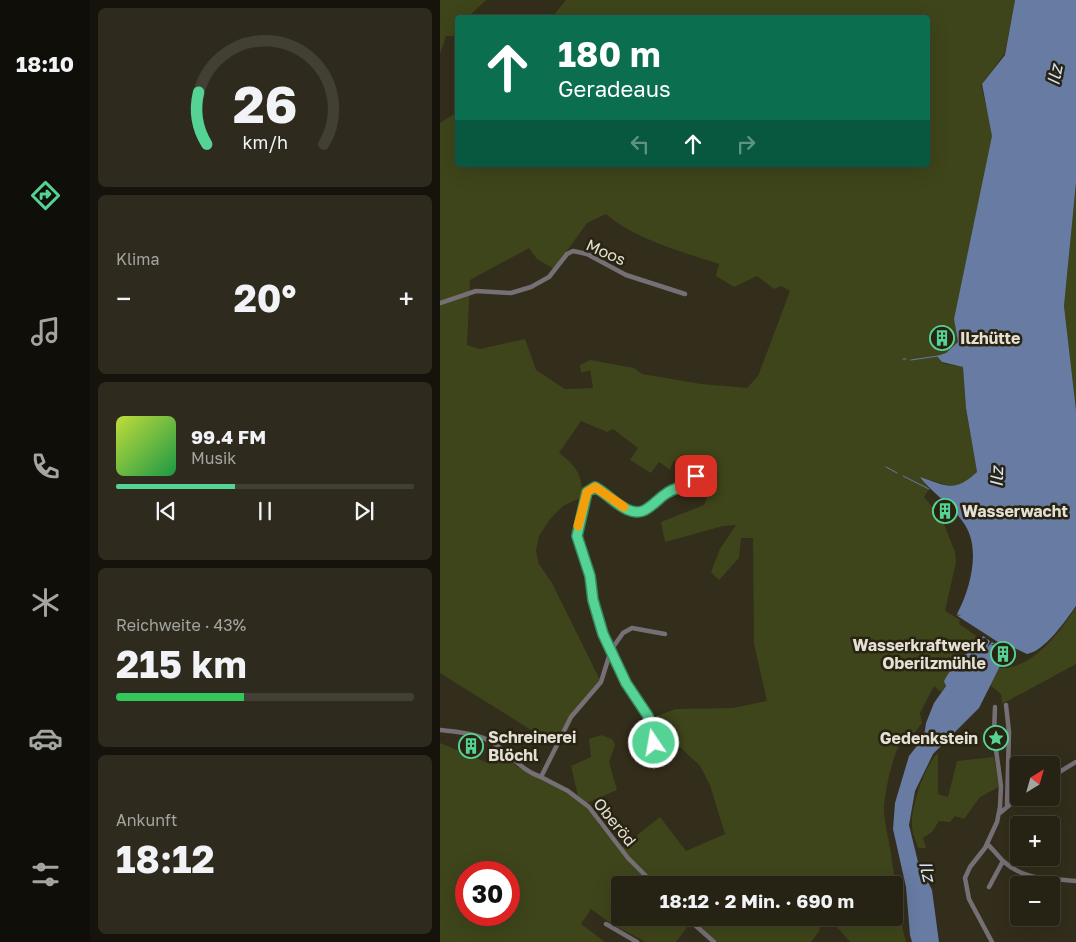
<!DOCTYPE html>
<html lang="de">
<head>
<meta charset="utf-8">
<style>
	:root { --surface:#262214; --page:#2e2a1d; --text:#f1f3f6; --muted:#a4a4a0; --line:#423f34; --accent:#54d395 }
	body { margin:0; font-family:"Golos Text",sans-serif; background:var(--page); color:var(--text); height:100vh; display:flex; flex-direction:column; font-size:19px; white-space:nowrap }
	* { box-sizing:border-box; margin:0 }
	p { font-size:16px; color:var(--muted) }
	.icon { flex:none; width:28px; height:28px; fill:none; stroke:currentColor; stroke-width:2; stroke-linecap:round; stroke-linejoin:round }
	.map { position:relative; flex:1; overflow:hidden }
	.sheet { display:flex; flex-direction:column; gap:8px; padding:8px; background:#15130b; width:350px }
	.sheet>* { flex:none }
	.hud { position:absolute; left:15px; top:15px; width:475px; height:152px; border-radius:5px; box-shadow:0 5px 20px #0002,0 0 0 1px var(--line); background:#0b6e4f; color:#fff; overflow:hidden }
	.needle { width:32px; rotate:37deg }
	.fabs { position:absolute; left:570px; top:756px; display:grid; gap:10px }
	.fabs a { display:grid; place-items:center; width:50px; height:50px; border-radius:5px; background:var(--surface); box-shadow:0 5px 20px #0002,0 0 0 1px var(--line); font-size:25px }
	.speed { position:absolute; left:15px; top:861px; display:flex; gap:10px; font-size:25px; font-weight:700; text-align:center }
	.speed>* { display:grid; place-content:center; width:65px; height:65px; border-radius:50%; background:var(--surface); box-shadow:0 5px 20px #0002,0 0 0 1px var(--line); line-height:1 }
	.speed .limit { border:8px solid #d22; background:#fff; color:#111 }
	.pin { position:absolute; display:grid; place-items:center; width:42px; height:42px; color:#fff; margin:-21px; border-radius:10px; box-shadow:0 2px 8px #0006 }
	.me { position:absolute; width:55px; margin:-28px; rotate:348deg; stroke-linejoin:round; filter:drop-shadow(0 0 4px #0008) }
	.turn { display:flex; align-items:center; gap:18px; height:105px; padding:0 20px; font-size:22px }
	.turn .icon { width:65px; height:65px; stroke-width:2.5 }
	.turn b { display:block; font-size:35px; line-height:42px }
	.lanes { display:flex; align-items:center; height:48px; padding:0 20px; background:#0003; justify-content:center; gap:25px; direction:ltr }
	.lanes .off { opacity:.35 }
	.big { font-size:38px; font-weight:700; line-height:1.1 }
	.sheet .card { flex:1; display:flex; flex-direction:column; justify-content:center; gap:8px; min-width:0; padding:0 18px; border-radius:8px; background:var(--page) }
	.sheet .dial { align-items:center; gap:0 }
	.dial svg { height:130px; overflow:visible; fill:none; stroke:var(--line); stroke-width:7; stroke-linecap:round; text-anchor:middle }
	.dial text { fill:var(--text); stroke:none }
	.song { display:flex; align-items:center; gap:15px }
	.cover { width:60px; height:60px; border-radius:8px; background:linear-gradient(135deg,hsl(70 70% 55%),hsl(140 70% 35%)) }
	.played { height:5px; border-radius:2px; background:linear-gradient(90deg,var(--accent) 40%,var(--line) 40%) }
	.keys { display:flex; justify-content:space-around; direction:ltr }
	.heat { display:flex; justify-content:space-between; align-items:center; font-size:28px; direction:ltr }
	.charge { height:8px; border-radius:4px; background:linear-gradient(90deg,#34c759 43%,var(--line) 0) }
	.trip { position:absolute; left:171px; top:876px; width:292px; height:50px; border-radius:5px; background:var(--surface); box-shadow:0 5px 20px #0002,0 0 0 1px var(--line); font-weight:700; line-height:50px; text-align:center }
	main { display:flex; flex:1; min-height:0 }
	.menu { display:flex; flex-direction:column; width:90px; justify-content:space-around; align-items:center; background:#0f0e08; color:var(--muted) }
	.menu .icon { width:35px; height:35px }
	.menu .current { color:var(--accent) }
	.menu b { font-size:22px; color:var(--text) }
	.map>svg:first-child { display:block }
	.green { fill:#3e451a; fill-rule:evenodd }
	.water { fill:#677ba3 }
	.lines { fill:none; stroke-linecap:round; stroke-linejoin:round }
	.stream { stroke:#677ba3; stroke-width:1 }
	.river { stroke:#677ba3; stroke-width:7 }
	.street { stroke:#776f76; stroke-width:4.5 }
	.route-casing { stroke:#378961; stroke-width:12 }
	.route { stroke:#54d395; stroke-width:9 }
	.slow { stroke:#f59e0b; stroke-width:9 }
	.labels { text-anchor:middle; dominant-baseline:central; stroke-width:5; stroke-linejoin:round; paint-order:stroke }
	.street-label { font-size:16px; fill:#e4e0d5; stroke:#292311 }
	.poi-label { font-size:16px; font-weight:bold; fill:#e4e0d5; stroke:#292311; text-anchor:start }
	.water-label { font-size:18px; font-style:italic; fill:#d4e2fc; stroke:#292311 }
</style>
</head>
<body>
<main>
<nav class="menu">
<b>18:10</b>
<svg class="icon current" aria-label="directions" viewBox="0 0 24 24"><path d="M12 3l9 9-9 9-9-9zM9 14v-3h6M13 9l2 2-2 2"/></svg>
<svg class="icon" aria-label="music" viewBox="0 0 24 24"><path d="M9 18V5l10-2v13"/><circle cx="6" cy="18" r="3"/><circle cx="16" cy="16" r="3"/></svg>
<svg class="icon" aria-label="phone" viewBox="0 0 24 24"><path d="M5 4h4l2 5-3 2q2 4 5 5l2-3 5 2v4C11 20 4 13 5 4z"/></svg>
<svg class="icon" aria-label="climate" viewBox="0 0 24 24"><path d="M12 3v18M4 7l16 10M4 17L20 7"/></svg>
<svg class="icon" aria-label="car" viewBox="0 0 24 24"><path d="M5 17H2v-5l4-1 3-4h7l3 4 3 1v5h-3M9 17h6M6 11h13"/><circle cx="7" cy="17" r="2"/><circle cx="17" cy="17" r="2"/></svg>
<svg class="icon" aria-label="filters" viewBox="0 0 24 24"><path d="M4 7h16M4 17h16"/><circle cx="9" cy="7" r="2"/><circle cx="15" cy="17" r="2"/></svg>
</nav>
<section class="sheet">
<div class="card dial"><svg viewBox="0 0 100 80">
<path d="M14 69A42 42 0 1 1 86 69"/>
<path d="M14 69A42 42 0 0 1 9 37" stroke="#54d395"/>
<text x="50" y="56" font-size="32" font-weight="700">26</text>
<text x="50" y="72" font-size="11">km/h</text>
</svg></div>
<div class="card"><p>Klima</p>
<div class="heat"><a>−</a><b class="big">20°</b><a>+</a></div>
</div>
<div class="card">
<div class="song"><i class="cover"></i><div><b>99.4 FM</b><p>Musik</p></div></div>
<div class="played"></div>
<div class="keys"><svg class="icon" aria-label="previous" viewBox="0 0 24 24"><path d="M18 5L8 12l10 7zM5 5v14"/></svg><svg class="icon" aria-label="pause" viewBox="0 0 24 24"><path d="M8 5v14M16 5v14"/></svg><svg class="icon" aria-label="next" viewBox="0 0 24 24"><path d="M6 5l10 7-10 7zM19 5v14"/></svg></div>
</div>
<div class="card"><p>Reichweite · 43%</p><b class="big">215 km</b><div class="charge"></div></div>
<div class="card"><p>Ankunft</p><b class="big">18:12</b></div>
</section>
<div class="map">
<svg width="636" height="942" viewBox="0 0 636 942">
	<rect width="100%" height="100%" fill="#332d1b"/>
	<!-- green -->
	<path class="green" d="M0 0H46L28 17 18 18 17 28 13 36H6L0 54Z
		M126 0H575L565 53 541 85 553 135 514 319 518 342 502 363 523 367 526 408 537 472C512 495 509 483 481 478L489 489 484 497 502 519 515 552 516 562 505 611 520 620 519 624 538 637C530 647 521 651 514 660L517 659C510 669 509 684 501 692L494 686 480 713 482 723 467 743V732C455 742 443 796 444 812 445 826 449 840 451 854 456 884 458 913 466 942H410L389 918H455V885H180V918H378L380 930 371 942H274L251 922 236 942H206L173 925 151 909 141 924 165 942H0V743L48 763 58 748 77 767 128 791 158 818 159 824 181 848 220 817 246 851 285 834 270 785 260 766 238 745 240 740 218 738 214 717 236 709 293 708 327 701 314 644 313 538H301L299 558 279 580 271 572 280 549 296 525 283 526 225 542 221 522 264 505 272 484 242 454 233 462 230 470 219 462 211 473 190 460 198 448 173 429 167 432 141 421 119 453C136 465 143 476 142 497L123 506 110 519 99 536 96 551 99 564 112 583 161 682 131 717 115 745 0 673V123L17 112 18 165H488V18L112 17ZM166 214C194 239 243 252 279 264L276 276 294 287 317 276 334 289 341 286 350 291 318 376 307 388 261 384 202 374 194 368 150 360 140 365 141 373 150 370 153 388 125 389 96 370 85 339 40 349 27 345 30 280 89 248 97 259 114 269 147 223ZM26 872H69V915H26Z
		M636 184V410L624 306Z
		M636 607V664L562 704 561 694 550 685 559 668C592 670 620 632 636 607Z
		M161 735 172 739 175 745 169 762 177 790 147 803 138 796 131 766 151 757 149 739Z
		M498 753V794L508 797 517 761 554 757 559 787 540 797 524 819 515 816 510 822 499 821 492 832 483 838 486 848H478C476 841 472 833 472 826 470 809 485 764 498 753Z"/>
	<!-- water -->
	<path class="water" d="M575 0H636V183L624 306 636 410V606C626 620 605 651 587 654L572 647 568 651 563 647 564 642 561 644 516 615 521 616 517 614C530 590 541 550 525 525 514 507 493 494 480 477 507 486 514 493 537 472L526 408 523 367 502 362 497 356 506 353 518 342 514 319 552 136 542 84 565 55Z
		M543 636 546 638H542L545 641 542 645 547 639 550 641 547 648 552 642 555 644H551L554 646 551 651 556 645 559 647H556L558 649 554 655 563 659 561 664 539 708 493 754 475 791 469 825 478 862 492 890 499 942H472L470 935 466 887 453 829 455 803 469 756 484 737 486 723 494 703 506 686 504 681 517 659 533 650Z"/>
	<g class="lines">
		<!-- stream -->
		<path class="stream" d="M463 359H466
			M471 360 498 356
			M446 467 457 473
			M463 476 489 489"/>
		<!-- river -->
		<path class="river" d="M554 663 566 650 568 642"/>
		<!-- street -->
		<path class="street" d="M0 303 36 291 71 293 91 287 109 277 127 254 133 251 147 254 186 275 245 294
			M566 705 569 732 567 805
			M0 730C17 732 38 733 53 743 71 754 80 770 101 777
			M209 750 214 743 208 716 186 683 163 635 153 600 150 576 137 536 147 492 155 487C170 495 188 519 205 510 214 505 219 498 227 493 240 485 246 491 256 476
			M611 777 636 762
			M560 813 579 797
			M547 844C553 849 558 856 563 861 585 881 609 878 636 881
			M215 885 188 858 149 807 128 791 101 777 131 717 161 682 171 650 183 633 192 628 225 634
			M549 887 563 861
			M247 918 274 942
			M166 924 197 942
			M552 942 529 899 525 878 530 867 545 848 557 822 560 807 561 786 554 735 555 707"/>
	</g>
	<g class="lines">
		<defs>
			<path id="route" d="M214 743 208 716 186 683 163 634 153 600 150 576 137 536 147 492 155 487C170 495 188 519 205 510 214 505 219 498 227 493 240 484 246 491 256 476"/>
		</defs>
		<!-- route casing -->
		<use href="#route" class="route-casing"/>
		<!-- route -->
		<use href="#route" class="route"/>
		<!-- slow -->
		<path class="slow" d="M138 526 147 492 155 487 184 507"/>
	</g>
	<!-- icons -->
	<defs>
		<symbol id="building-ring" viewBox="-11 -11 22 22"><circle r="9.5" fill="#292311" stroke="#54d395" stroke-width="1.5"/><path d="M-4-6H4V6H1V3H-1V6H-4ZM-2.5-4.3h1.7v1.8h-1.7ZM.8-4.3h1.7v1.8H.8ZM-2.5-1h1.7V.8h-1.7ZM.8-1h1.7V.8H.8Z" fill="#54d395"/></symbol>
		<symbol id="sight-ring" viewBox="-11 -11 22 22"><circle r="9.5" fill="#292311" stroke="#54d395" stroke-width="1.5"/><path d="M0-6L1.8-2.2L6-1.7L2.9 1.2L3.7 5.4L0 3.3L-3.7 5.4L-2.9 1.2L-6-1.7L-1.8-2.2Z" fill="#54d395"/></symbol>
	</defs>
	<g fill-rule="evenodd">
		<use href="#building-ring" x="488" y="324" width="28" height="28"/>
		<use href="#building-ring" x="491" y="497" width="28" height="28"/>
		<use href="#building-ring" x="549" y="640" width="28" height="28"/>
		<use href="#sight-ring" x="542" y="724" width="28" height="28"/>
		<use href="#building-ring" x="17" y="732" width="28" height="28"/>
	</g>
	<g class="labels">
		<!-- street labels -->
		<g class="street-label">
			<text transform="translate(166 252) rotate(24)">Moos</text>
			<text transform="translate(175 822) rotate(51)">Oberöd</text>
		</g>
		<!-- poi labels -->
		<g class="poi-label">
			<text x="520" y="338">Ilzhütte</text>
			<text x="522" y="511">Wasserwacht</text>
			<text x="546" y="645" text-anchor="end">Wasserkraftwerk<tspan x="546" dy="18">Oberilzmühle</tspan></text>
			<text x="48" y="737">Schreinerei<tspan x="48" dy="18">Blöchl</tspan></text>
			<text x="538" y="738" text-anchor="end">Gedenkstein</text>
		</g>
		<!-- water labels -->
		<g class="water-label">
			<text transform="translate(614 75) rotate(-79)">Ilz</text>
			<text transform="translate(556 477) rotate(-89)">Ilz</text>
			<text transform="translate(488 871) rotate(76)">Ilz</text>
		</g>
	</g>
</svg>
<div class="fabs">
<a><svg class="needle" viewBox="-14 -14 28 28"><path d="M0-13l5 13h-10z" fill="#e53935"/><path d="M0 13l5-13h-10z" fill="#a4a4a0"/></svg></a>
<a>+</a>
<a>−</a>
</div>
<div class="speed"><div class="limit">30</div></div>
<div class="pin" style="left:256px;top:476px;background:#d93025"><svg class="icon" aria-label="arrive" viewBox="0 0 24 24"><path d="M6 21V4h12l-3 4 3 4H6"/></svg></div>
<svg class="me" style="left:214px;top:743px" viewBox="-20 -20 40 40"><circle r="17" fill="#54d395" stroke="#fff" stroke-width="3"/><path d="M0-11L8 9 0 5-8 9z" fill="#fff"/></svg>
<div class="trip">18:12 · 2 Min. · 690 m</div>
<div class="hud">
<div class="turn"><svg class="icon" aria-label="ahead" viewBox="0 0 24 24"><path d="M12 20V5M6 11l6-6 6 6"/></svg><div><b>180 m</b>Geradeaus</div></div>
<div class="lanes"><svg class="icon off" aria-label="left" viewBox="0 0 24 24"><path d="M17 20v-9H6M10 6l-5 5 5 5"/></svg><svg class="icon" aria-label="ahead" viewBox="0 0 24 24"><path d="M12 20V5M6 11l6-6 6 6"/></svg><svg class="icon off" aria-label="right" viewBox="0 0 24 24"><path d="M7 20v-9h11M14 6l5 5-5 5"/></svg></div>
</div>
</div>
</main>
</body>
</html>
